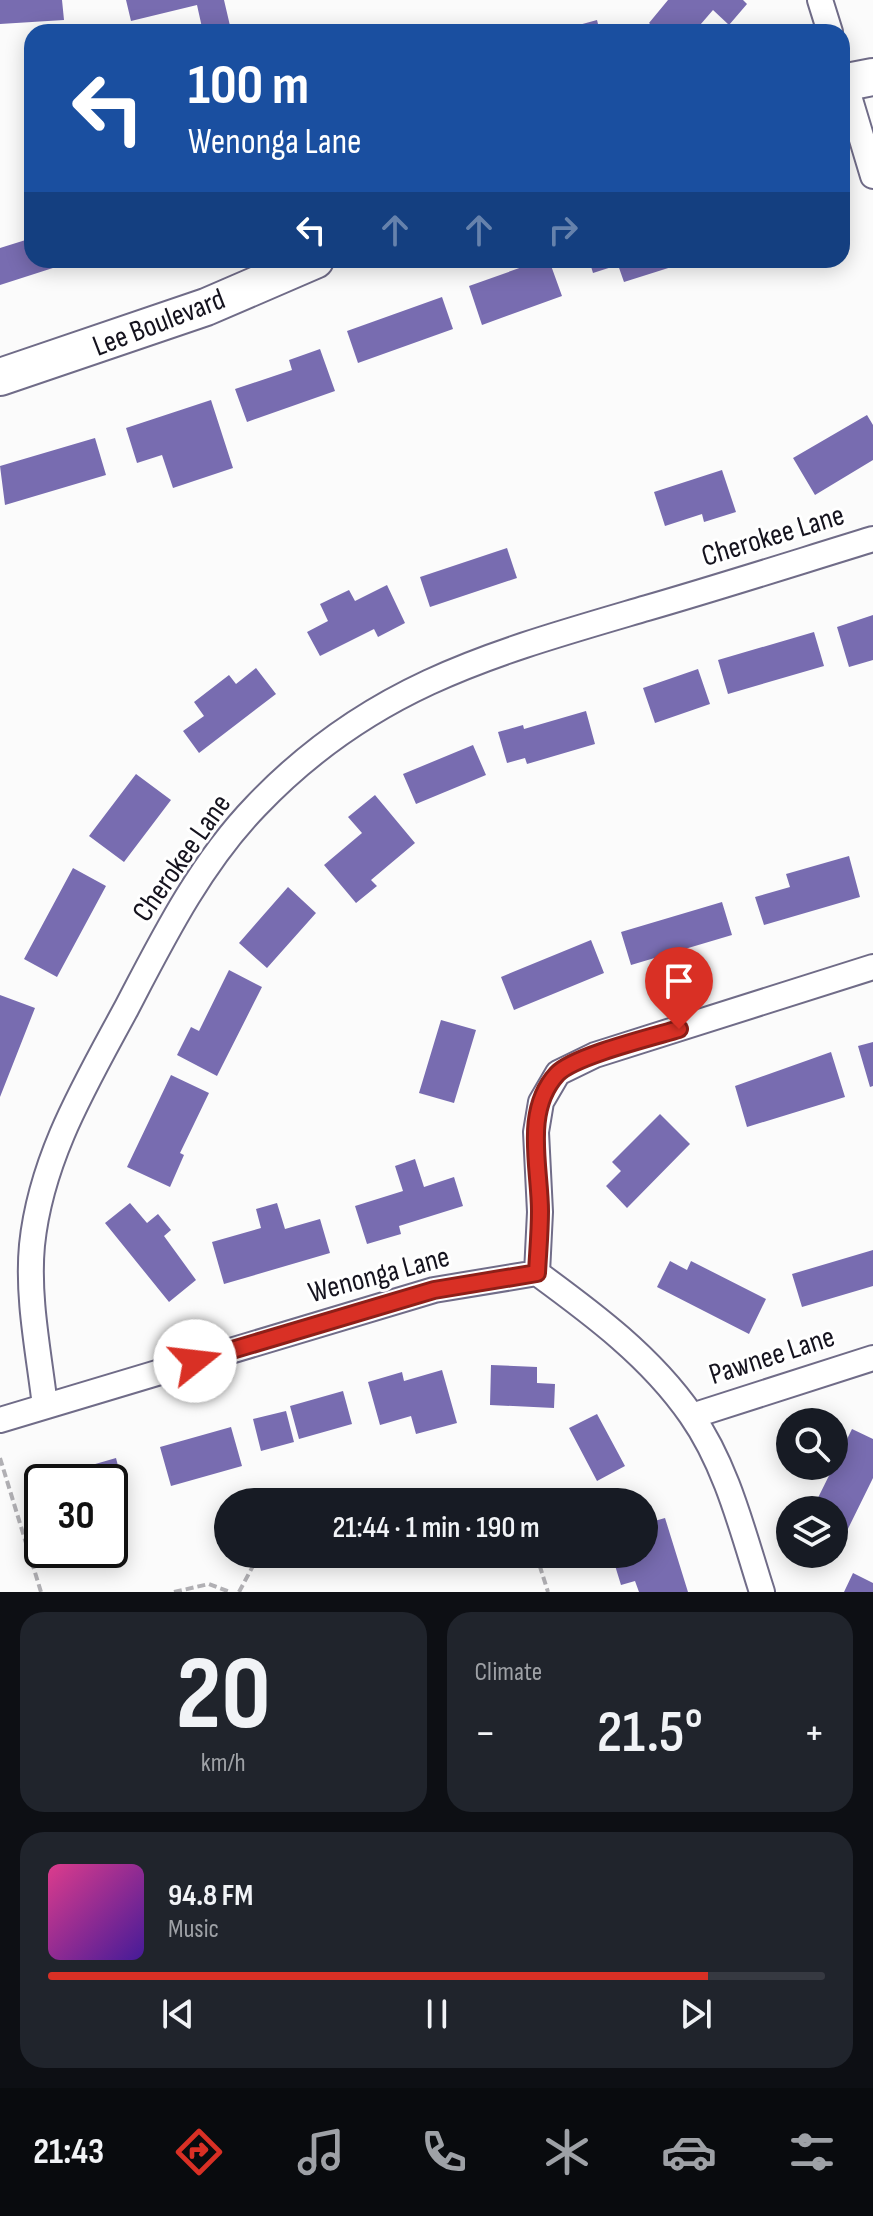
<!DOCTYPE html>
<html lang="en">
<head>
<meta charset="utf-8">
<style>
	:root { --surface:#171b24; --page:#20242c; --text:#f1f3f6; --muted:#9ea1a6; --line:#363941; --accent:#d93025 }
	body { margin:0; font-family:"Sofia Sans Condensed",sans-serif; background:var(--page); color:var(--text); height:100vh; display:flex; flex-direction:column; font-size:30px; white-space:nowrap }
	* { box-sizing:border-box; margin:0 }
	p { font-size:26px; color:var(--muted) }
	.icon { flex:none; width:44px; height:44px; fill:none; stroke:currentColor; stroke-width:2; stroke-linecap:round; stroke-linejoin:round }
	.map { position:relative; height:1592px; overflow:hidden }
	.side { display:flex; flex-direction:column; gap:20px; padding:20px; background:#0d0f14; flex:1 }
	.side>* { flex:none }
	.guide { position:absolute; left:24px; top:24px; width:826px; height:244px; border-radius:24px; box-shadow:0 4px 20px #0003; background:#1a4fa0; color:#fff; overflow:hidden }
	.buttons { position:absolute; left:776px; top:1408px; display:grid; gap:16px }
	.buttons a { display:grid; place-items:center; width:72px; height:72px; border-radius:50%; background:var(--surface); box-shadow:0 4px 20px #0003; font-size:40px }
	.speed { position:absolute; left:24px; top:1464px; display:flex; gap:16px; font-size:40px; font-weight:700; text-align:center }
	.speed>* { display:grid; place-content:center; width:104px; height:104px; border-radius:50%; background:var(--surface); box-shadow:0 4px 20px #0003; line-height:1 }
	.speed .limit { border:4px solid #111; border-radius:12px; background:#fff; color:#111 }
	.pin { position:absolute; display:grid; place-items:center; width:68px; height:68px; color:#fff; margin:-82px -34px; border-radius:50% 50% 50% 0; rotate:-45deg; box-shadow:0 0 8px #0007 }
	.pin .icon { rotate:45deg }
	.me { position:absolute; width:88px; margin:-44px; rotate:74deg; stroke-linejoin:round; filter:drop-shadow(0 0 6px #0008) }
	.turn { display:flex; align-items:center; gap:28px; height:168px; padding:0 32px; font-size:36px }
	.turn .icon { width:104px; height:104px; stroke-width:2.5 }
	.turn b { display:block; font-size:56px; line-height:68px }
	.lanes { display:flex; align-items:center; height:76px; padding:0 32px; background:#0003; justify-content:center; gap:40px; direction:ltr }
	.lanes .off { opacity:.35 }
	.big { font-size:60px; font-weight:600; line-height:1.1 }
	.side .tile { flex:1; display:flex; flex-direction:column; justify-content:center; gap:12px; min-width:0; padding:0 28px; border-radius:24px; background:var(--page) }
	.side .dial { align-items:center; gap:0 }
	.dial b { font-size:104px; line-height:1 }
	.song { display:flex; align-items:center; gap:24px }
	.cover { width:96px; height:96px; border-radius:12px; background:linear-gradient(135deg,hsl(330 70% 55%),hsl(260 70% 35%)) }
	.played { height:8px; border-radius:4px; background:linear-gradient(90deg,var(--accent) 85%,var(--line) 85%) }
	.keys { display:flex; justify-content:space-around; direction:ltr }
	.heat { display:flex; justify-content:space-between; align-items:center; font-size:44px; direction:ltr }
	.side .tiles { flex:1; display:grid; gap:20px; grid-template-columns:1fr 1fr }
	.tile:last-child { grid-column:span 2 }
	.trip { position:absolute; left:214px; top:1488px; width:444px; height:80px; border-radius:40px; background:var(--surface); box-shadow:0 4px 20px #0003; font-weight:600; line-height:80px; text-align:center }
	.dock { display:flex; height:128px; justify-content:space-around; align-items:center; background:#090b0e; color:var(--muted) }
	.dock .icon { width:56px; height:56px }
	.dock .current { color:var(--accent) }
	.dock b { font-size:36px; color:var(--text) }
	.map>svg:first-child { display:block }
	.building { fill:#786cb0 }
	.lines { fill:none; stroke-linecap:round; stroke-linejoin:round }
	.street-casing { stroke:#706c88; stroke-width:28 }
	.secondary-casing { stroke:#706c88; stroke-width:40 }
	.path { stroke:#b1b0b4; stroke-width:4; stroke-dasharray:8 4; stroke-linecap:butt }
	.street { stroke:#fff; stroke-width:24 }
	.secondary { stroke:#fff; stroke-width:36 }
	.route-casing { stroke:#8d1f18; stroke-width:20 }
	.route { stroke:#d93025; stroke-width:14 }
	.labels { text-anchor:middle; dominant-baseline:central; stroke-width:6; stroke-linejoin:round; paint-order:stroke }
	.street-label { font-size:30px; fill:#15131e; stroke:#fff }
</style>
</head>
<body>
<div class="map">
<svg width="873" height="1592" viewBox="0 0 873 1592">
	<rect width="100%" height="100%" fill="#fbfbfb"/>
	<!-- building -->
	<path class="building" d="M0 0H62L64 20 0 24Z
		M126 0H224L231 30 203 32 197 5 131 21Z
		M668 0H743L747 4 729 25 713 10 694 32H659L649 23Z
		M597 20 600 32H557V31Z
		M32 238V260H53L56 267 0 285V248Z
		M542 260H549L562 296 482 325 469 286Z
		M589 260H680L681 264 624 282 618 265 593 273Z
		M442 297 453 329 358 363 347 331Z
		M320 349 335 391 247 422 235 389 292 370 289 360Z
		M211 400 233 468 173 488 162 455 137 463 126 428Z
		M867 415 873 425V460L815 495 793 458Z
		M95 438 106 475 5 505 0 466Z
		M722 470 736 512 704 522 702 514 665 526 654 492Z
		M507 548 517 578 430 607 420 577Z
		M387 585 405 623 378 637 374 629 320 656 307 632 328 621 320 604 349 590 355 601Z
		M873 615V660L849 667 837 627Z
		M814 632 824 666 728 694 718 660Z
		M256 668 276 694 199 753 183 731 204 716 194 702 229 675 236 684Z
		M698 669 710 704 655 723 643 688Z
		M586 711 595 744 527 764 525 758 507 763 498 732 523 725 524 729Z
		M473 745 486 775 416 804 403 774Z
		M136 774 171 800 124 862 89 836Z
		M375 795 415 843 371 880 377 886 356 903 324 865 362 833 348 817Z
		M849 856 860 897 764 925 755 897 790 887 786 874Z
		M73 868 106 886 57 977 24 959Z
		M288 887 316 913 267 968 239 943Z
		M722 902 732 935 631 965 621 932Z
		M591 940 604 973 514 1010 501 977Z
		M229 970 262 987 217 1076 177 1055 191 1027 199 1031Z
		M0 995 35 1008 0 1097Z
		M441 1020 476 1030 454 1103 419 1093Z
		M873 1042V1086L870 1087 858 1046Z
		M831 1052 845 1097 747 1127 735 1086Z
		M171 1075 209 1093 180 1153 184 1155 170 1187 127 1167Z
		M660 1114 690 1144 627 1208 606 1186 621 1171 612 1162Z
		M415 1159 424 1187 454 1177 463 1206 399 1226 401 1234 367 1244 355 1206 403 1191 395 1166Z
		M130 1203 147 1223 158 1214 171 1230 164 1236 196 1280 169 1302 105 1223Z
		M277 1203 285 1229 320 1219 330 1253 224 1284 212 1242 261 1228 256 1209Z
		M873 1250V1286L802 1307 792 1274Z
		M670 1261 687 1270 691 1261 766 1299 749 1334 657 1287Z
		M491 1365 537 1367V1383L555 1384 554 1408 490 1405Z
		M442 1370 457 1423 416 1434 411 1416 380 1425 368 1382 402 1372 404 1381Z
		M343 1391 352 1424 299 1439 290 1406Z
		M286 1411 294 1442 261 1451 253 1419Z
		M597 1414 625 1466 597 1481 569 1428Z
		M231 1427 242 1466 171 1486 160 1447Z
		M852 1429 873 1439V1478L841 1543 834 1539V1510H812Z
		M116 1458 125 1493 110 1497V1482H49L47 1478Z
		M665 1518 688 1592H639L635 1581 621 1585 613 1559 644 1554V1524Z
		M853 1573 873 1583V1592H844Z"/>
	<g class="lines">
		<defs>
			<path id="street" d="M820 0 830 32
				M842 73 873 176
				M537 1273 540 1212 536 1132 541 1102 558 1073 595 1055 873 967
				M537 1273C593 1314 651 1357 691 1415 727 1466 743 1533 762 1592
				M45 1406C39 1354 27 1298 32 1245 41 1158 85 1085 126 1009 163 938 200 864 256 806 371 685 494 653 647 608 723 586 798 562 873 539
				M692 1416 873 1358
				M0 1420 434 1290 537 1273"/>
			<path id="secondary" d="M842 83 873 77
				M0 377 206 307 315 260"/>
		</defs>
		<!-- street casing -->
		<use href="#street" class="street-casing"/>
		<!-- secondary casing -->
		<use href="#secondary" class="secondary-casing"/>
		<!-- path -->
		<path class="path" d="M0 1458 41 1592
			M466 1502H486
			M536 1554 548 1592
			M174 1592 209 1584 230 1592
			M239 1592 254 1564 274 1554"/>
		<!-- street -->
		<use href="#street" class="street"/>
		<!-- secondary -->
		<use href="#secondary" class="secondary"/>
	</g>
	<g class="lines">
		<defs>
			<path id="route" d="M195 1361 434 1290 537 1273C538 1253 540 1232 540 1211 540 1167 523 1111 557 1074 574 1056 652 1037 679 1029"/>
		</defs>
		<!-- route casing -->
		<use href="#route" class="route-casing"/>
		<!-- route -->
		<use href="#route" class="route"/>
	</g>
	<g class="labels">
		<!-- street labels -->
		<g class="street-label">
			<text transform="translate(159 323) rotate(-21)">Lee Boulevard</text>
			<text transform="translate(773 536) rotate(-17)">Cherokee Lane</text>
			<text transform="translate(182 858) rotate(-55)">Cherokee Lane</text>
			<text transform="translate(379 1275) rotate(-15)">Wenonga Lane</text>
			<text transform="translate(772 1356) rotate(-18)">Pawnee Lane</text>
		</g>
	</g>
</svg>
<div class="buttons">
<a><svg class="icon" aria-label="search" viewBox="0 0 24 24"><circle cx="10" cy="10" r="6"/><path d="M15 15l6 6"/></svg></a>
<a><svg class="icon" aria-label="layers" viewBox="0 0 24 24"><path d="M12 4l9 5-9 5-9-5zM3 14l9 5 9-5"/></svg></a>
</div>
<div class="speed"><div class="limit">30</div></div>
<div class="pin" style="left:679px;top:1029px;background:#d93025"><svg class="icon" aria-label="arrive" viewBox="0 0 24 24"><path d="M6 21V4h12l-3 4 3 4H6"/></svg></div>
<svg class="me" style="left:195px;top:1361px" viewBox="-20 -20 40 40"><circle r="19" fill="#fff"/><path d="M0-13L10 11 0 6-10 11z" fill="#d93025"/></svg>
<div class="trip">21:44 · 1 min · 190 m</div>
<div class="guide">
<div class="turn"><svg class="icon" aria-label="left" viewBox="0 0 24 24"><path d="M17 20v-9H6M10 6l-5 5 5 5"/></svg><div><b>100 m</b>Wenonga Lane</div></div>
<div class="lanes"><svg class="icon" aria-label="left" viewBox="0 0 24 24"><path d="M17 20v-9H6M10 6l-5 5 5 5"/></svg><svg class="icon off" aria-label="ahead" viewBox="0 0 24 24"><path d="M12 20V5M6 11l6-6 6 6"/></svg><svg class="icon off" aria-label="ahead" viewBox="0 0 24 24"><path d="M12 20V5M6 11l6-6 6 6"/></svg><svg class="icon off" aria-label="right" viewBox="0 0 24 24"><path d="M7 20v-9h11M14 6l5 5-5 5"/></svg></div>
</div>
</div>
<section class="side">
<div class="tiles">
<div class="tile dial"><b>20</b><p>km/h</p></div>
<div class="tile"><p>Climate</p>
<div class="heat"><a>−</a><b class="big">21.5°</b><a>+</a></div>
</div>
<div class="tile">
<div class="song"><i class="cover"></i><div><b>94.8 FM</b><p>Music</p></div></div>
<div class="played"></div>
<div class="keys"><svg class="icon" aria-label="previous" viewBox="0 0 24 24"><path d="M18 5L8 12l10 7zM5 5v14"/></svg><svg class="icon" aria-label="pause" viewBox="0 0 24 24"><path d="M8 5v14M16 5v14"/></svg><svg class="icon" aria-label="next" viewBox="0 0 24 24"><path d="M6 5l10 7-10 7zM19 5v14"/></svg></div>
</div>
</div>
</section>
<nav class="dock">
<b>21:43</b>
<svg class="icon current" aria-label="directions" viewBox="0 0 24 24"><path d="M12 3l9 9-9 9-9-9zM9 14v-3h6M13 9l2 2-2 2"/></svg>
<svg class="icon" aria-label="music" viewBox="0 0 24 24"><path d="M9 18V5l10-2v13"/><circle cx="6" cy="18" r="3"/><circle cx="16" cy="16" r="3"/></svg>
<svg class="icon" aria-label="phone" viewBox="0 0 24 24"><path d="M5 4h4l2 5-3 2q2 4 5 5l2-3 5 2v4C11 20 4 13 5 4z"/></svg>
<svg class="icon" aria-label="climate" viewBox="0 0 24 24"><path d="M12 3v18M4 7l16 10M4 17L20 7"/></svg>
<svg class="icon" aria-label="car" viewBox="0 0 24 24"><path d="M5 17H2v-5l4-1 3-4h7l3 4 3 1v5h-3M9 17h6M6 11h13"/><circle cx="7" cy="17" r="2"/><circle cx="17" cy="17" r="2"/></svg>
<svg class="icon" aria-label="filters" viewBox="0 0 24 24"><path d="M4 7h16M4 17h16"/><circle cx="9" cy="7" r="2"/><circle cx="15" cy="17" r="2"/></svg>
</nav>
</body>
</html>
